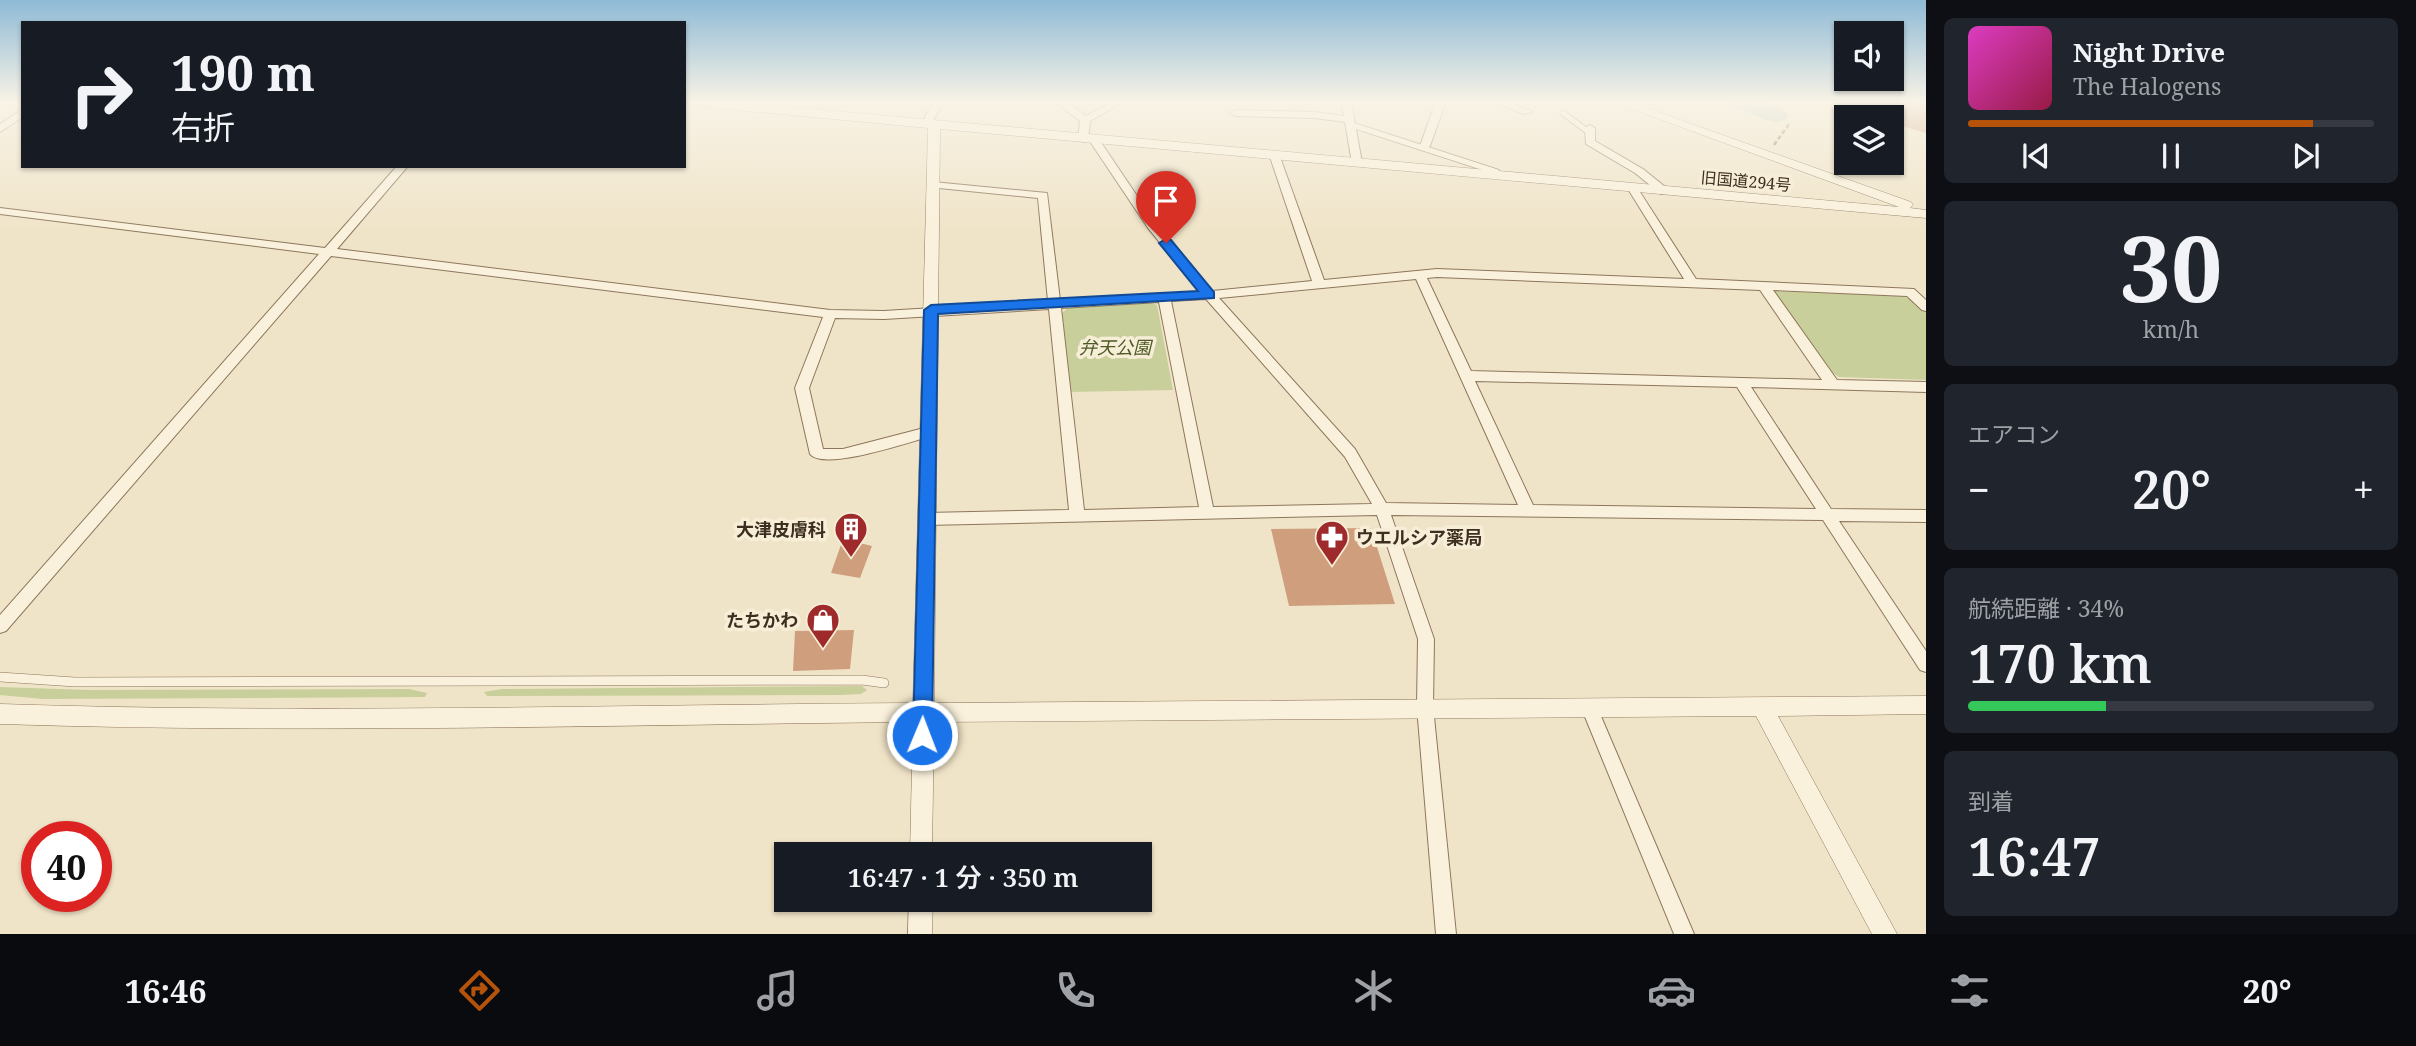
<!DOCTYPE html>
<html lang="ja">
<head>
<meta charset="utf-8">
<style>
	:root { --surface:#171b24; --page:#20242c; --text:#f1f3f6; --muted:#9ea1a6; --line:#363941; --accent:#b45309 }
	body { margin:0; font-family:"Noto Serif","Noto Sans JP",serif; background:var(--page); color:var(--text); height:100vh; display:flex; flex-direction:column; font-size:26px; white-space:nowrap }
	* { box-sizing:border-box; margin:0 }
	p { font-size:23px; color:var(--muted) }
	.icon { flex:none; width:38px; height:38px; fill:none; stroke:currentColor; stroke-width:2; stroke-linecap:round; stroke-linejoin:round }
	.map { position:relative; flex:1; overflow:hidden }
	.drawer { display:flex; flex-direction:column; gap:18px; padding:18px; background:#0d0f14; width:490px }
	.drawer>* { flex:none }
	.guide { position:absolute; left:21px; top:21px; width:665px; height:147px; border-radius:0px; box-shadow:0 2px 5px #0004; background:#171b24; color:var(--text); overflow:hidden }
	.tools { position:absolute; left:1834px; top:21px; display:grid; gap:14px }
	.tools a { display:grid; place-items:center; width:70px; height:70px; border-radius:0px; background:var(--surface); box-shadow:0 2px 5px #0004; font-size:35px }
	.speed { position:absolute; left:21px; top:821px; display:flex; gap:14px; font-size:35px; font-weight:700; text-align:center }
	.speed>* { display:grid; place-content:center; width:91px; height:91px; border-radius:50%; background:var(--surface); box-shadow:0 2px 5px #0004; line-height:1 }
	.speed .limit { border:10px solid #d22; background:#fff; color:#111 }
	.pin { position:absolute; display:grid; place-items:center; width:60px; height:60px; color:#fff; margin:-72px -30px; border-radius:50% 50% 50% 0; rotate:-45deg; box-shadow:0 0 7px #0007 }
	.pin .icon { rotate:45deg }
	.me { position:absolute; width:77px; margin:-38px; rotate:1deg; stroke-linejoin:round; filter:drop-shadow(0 0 5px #0008) }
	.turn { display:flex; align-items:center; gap:24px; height:147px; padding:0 35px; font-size:32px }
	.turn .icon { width:91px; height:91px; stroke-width:2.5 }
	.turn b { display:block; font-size:49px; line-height:60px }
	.big { font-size:52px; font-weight:600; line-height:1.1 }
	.drawer .tile { flex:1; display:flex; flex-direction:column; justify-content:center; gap:10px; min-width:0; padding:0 24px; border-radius:10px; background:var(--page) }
	.drawer .dial { align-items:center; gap:0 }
	.dial b { font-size:91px; line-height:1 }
	.song { display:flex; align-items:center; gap:21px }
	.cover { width:84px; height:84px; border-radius:10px; background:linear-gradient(135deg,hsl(310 70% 55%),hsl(340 70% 35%)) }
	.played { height:7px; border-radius:4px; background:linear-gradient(90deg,var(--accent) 85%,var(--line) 85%) }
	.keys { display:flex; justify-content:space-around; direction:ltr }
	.heat { display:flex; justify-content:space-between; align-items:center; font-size:38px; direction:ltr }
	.charge { height:10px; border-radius:5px; background:linear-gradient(90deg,#34c759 34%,var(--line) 0) }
	.trip { position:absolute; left:774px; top:842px; width:378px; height:70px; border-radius:0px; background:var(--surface); box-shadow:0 2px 5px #0004; font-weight:600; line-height:70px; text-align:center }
	.tab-bar { display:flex; height:112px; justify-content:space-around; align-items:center; background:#090b0e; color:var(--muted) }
	.tab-bar .icon { width:49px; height:49px }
	.tab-bar .selected { color:var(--accent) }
	.tab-bar b { font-size:32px; color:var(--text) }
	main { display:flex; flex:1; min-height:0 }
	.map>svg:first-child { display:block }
	.green { fill:#c9cf9b }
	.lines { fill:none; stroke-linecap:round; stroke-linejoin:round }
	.river { fill:#a9c4bc; fill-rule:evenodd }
	.building { fill:#cf9f7d }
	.service-far1-casing { stroke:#8d765c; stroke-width:7 }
	.service-casing { stroke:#8d765c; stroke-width:10 }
	.minor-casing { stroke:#8d765c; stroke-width:2 }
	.tertiary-casing { stroke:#8d765c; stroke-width:1 }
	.path { stroke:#8d765c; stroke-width:2.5; stroke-dasharray:4.5 2.5; stroke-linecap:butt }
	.service-far1 { stroke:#faf1dc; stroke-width:5 }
	.service { stroke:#faf1dc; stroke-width:9 }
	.minor { fill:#faf1dc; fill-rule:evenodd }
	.tertiary { fill:#faf1dc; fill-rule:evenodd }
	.route { fill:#1a73e8; stroke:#114b97; stroke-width:2 }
	.labels { text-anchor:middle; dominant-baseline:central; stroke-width:7; stroke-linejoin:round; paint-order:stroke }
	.far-street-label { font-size:16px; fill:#3d2e20; stroke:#f7eed8 }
	.park-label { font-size:18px; font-style:italic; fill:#4d5a26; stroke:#f7eed8 }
	.poi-label { font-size:18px; font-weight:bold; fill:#3d2e20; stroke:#f7eed8; text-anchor:end }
</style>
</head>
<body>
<main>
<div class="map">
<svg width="1926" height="934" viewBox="0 0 1926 934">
	<rect width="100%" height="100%" fill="#f0e4c8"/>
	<!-- green -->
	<path class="green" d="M1774 291 1902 296 1912 300 1926 313V380L1839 377 1826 369 1773 294Z
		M1144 300 1157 305 1173 390 1071 392 1062 313 1070 306Z
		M862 686 867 690 861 694 841 695 487 696 484 692 502 689Z
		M0 687 89 690 409 689 427 693 425 697 43 699 0 695Z"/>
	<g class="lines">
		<!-- river -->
		<path class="river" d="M1727 101C1746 101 1776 98 1788 115L1785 120 1776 122 1767 120 1731 106Z"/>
	</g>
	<!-- building -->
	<path class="building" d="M1830 101H1926V133L1892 123V117H1872L1829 105Z
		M1371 528 1395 604 1289 606 1271 529Z
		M843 539 872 546 860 578 831 573Z
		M854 630 850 669 793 671 795 631Z"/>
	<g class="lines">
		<defs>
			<path id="service-far1" d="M1563 113 1590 133
				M1349 124 1497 172"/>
			<path id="service" d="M0 677 75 682 862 680 884 683"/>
			<path id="minor" d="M934 101H944L930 126H922L921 124Z
				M1054 101H1065L1086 116 1113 101H1125L1090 121 1088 139 1083 142 1078 139 1080 121Z
				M1341 101H1351L1362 163 1361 165 1357 166 1352 163 1345 122 1315 118 1235 116 1230 113 1235 110 1315 112 1344 116Z
				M1436 101H1446L1430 146 1425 149 1421 148 1420 146Z
				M1492 101H1506L1533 112 1524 114Z
				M23 109V117L0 132V124Z
				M1590 125 1595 128V141L1643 169 1669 190V194H1661L1635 173 1586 144 1585 128Z
				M1094 137 1098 138 1156 224 1212 291 1312 281 1270 157 1275 154 1280 157 1324 280 1437 269 1684 279 1628 189 1633 186 1638 189 1696 279 1914 289 1926 300V311L1922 310 1907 296 1773 290 1837 380 1926 382V392L1751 387 1831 509 1926 510V522L1839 521 1926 651V672L1920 670 1823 520 1391 515 1434 639 1433 707 1456 934H1436L1417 707 1418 639 1377 515 926 525 921 523 919 519 921 515 926 513 1069 510 1049 309 884 319 835 318 809 388 823 449H843L928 427 935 432 928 437C907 443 824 471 810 454L795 388 823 317 331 256 6 631 0 633V615L319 254 0 214V208L325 248 397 166H408L337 249 830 310 884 311 1048 301 1038 198 929 187 928 185 933 182 1047 193 1060 300 1200 292 1148 228 1089 140ZM1437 277 1760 290 1822 380 1471 371 1427 278ZM1416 279 1518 505 1386 503 1355 449 1219 298ZM1206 299 1345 457 1372 504 1213 507 1171 301ZM1159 302 1199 507 1084 510 1061 308ZM1475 381 1737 387 1816 509 1533 505Z
				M1589 699 1595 702 1597 707 1694 934H1674L1581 707 1583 702Z"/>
			<path id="tertiary" d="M684 101H722L1899 207 1610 101H1627L1911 202 1913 205 1910 208 1926 210V218L940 129 934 703 1926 696V714L1778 716 1897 934H1872L1756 716 934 722 932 854H910L913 722C609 725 304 734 0 724V704C304 714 609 705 913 703L928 128 684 105Z
				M909 900H933L932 934H908Z"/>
		</defs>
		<!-- service-far1 casing -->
		<use href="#service-far1" class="service-far1-casing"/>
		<!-- service casing -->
		<use href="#service" class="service-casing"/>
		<!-- minor casing -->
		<use href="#minor" class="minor-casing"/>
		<!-- tertiary casing -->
		<use href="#tertiary" class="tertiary-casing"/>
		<!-- path -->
		<path class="path" d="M1774 145 1789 124"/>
		<!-- service-far1 -->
		<use href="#service-far1" class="service-far1"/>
		<!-- service -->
		<use href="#service" class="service"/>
		<!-- minor -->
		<use href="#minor" class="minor"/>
		<!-- tertiary -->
		<use href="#tertiary" class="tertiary"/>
	</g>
	<!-- sky -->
	<linearGradient id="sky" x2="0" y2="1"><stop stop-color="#8fbad6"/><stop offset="0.44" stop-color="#f8f3e6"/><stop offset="1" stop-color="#f8f3e6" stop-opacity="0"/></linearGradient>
	<rect width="1926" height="232" fill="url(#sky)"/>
	<!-- route -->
	<path class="route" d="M1166 239 1171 240 1214 292V298L938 314 932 735 929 741 922 744 916 741 913 735 924 310 931 305 1198 291 1159 243Z"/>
	<!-- icons -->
	<defs>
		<symbol id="building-pin" viewBox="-11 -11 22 30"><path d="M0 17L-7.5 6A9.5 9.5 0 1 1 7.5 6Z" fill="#9e2a2b" stroke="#f7eed8"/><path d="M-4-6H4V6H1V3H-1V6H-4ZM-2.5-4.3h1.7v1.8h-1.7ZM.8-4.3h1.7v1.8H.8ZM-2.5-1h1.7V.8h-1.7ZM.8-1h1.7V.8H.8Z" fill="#fff"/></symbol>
		<symbol id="pharmacy-pin" viewBox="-11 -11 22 30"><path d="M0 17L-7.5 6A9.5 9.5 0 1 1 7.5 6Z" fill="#9e2a2b" stroke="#f7eed8"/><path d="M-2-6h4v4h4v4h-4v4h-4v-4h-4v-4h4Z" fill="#fff"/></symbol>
		<symbol id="shop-pin" viewBox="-11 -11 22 30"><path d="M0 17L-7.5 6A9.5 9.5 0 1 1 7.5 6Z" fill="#9e2a2b" stroke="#f7eed8"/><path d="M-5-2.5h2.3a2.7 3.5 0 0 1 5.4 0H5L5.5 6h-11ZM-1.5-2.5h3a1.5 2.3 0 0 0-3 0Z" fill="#fff"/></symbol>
	</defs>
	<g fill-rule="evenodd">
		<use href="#building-pin" x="832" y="510" width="38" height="52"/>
		<use href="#pharmacy-pin" x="1313" y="518" width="38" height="52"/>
		<use href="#shop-pin" x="804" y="601" width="38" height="52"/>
	</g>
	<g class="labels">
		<!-- far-street labels -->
		<g class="far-street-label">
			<text transform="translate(1746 181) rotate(5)">旧国道294号</text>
		</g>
		<!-- park labels -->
		<g class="park-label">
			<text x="1115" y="347">弁天公園</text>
		</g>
		<!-- poi labels -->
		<g class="poi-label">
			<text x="826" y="529">大津皮膚科</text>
			<text x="1356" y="537" text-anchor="start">ウエルシア薬局</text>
			<text x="798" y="620">たちかわ</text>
		</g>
	</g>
</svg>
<div class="tools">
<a><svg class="icon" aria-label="sound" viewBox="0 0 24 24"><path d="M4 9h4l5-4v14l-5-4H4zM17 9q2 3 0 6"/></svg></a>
<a><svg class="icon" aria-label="layers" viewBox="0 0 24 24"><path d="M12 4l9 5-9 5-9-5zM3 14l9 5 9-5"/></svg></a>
</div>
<div class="speed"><div class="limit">40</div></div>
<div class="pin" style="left:1166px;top:243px;background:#d93025"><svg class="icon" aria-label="arrive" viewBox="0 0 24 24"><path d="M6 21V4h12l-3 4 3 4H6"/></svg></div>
<svg class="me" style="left:922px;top:735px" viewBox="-20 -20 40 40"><circle r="17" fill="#1a73e8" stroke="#fff" stroke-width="3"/><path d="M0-11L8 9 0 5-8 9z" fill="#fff"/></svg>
<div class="trip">16:47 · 1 分 · 350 m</div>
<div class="guide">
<div class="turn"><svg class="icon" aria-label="right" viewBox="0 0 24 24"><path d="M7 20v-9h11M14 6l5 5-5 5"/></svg><div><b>190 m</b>右折</div></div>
</div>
</div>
<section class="drawer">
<div class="tile">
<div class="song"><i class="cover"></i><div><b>Night Drive</b><p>The Halogens</p></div></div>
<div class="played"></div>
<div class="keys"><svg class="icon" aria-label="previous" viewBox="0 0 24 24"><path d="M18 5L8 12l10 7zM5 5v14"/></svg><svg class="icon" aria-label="pause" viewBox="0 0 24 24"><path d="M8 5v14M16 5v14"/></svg><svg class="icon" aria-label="next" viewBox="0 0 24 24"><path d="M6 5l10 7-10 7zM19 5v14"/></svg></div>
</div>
<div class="tile dial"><b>30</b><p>km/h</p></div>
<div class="tile"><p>エアコン</p>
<div class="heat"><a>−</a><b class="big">20°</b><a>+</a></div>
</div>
<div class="tile"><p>航続距離 · 34%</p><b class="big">170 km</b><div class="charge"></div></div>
<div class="tile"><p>到着</p><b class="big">16:47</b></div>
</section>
</main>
<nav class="tab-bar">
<b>16:46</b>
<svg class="icon selected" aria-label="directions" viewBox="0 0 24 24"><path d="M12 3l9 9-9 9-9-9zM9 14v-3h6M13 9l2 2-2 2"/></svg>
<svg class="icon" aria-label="music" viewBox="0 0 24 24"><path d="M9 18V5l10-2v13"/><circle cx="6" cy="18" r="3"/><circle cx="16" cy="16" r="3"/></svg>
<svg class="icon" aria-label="phone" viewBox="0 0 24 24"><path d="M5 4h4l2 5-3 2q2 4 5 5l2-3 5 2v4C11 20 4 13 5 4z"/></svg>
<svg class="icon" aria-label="climate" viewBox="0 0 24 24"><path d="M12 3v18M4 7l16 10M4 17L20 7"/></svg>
<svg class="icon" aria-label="car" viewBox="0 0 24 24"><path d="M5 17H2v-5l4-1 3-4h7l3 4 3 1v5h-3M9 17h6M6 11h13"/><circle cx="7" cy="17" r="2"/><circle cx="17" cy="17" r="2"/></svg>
<svg class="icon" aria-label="filters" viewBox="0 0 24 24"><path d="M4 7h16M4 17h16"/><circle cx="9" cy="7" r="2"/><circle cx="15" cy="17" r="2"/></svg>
<b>20°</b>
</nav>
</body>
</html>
